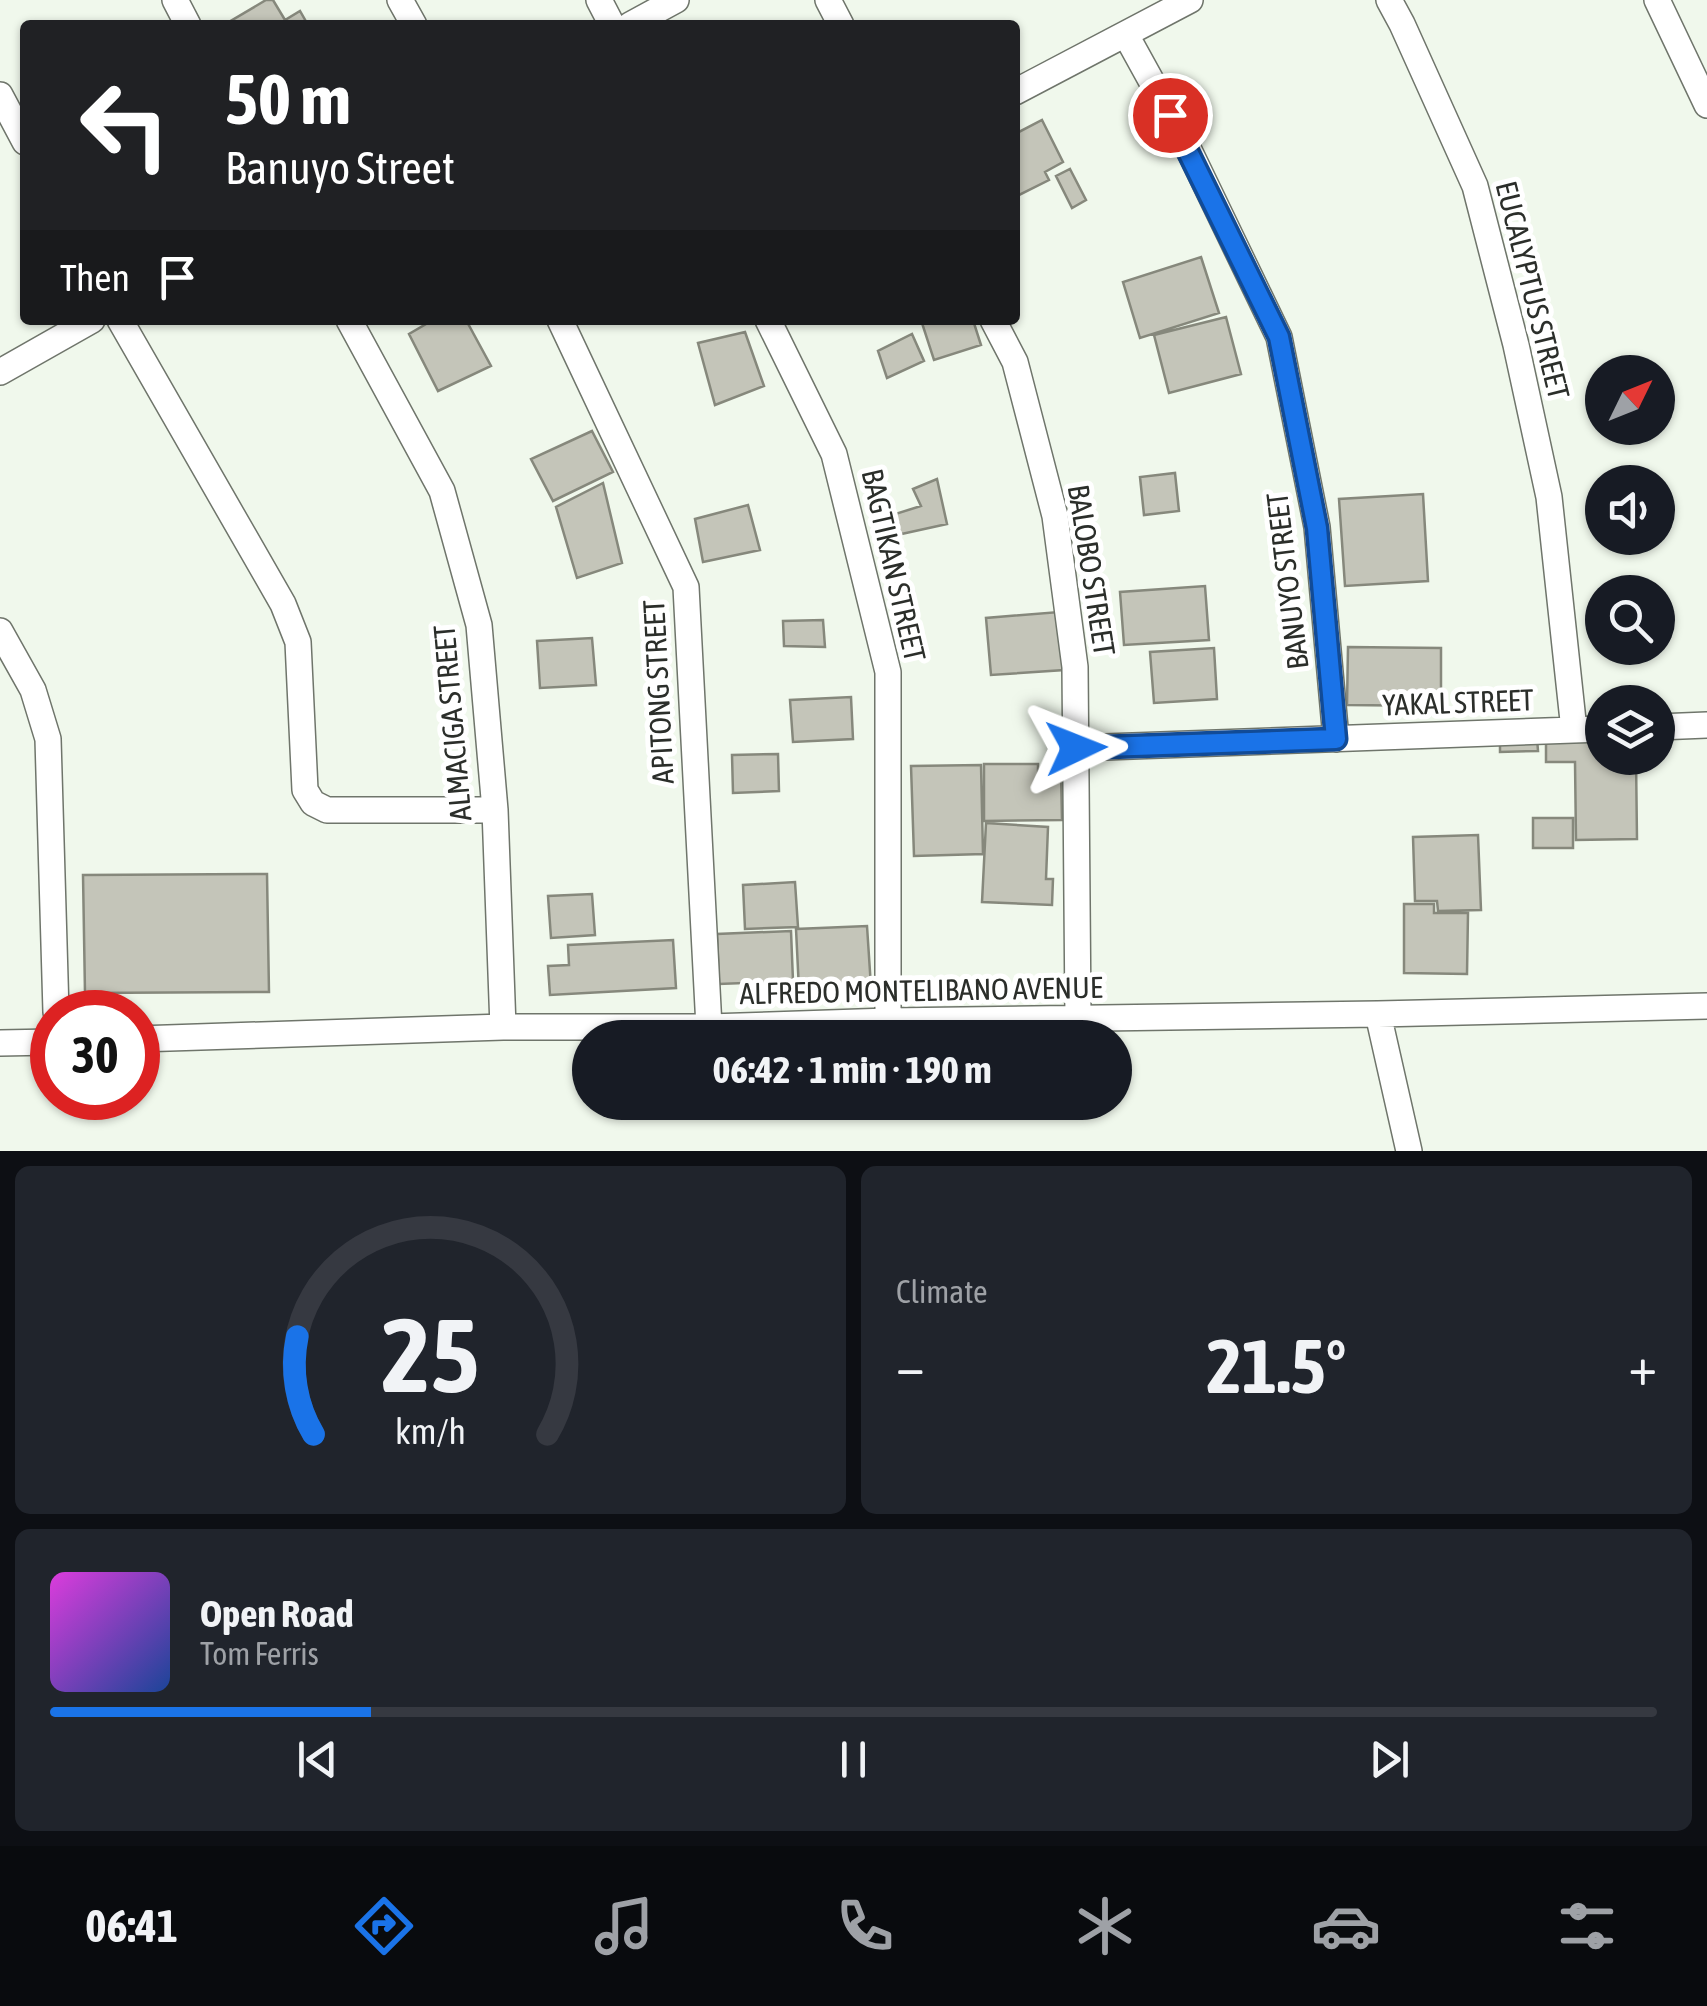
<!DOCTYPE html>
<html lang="en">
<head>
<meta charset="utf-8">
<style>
	:root { --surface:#171b24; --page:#20242c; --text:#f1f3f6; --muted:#9ea1a6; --line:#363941; --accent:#1a73e8 }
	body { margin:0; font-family:"Asap Condensed",sans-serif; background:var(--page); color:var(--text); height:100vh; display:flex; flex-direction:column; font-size:38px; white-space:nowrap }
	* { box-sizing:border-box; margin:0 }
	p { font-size:32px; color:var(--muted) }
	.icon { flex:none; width:55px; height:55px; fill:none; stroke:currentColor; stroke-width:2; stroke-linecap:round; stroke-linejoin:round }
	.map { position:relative; height:1151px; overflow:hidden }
	.panel { display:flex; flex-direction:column; gap:15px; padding:15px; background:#0d0f14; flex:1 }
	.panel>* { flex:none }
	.top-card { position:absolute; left:20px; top:20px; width:1000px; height:305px; border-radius:10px; box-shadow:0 2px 8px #0004; background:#202124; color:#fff; overflow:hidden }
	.needle { width:65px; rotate:47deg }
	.controls { position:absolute; left:1585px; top:355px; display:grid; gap:20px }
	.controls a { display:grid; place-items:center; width:90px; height:90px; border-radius:50%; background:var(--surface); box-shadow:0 2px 8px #0004; font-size:50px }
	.speed { position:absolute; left:30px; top:990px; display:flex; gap:20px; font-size:50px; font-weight:700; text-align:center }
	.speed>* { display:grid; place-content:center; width:130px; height:130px; border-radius:50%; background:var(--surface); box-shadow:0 2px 8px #0004; line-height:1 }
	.speed .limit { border:15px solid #d22; background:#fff; color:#111 }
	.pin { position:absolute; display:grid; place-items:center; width:85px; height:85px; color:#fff; margin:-42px; border:5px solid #fff; border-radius:50%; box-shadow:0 2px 10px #0007 }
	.me { position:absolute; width:110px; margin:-55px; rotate:88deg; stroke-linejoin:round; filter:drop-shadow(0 0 8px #0008) }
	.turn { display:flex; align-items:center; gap:35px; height:210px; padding:0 40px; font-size:45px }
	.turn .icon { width:130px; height:130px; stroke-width:2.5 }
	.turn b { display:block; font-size:70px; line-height:85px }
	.then { display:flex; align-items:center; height:95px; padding:0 40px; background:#0003; gap:20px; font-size:38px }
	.big { font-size:75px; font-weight:700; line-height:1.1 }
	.panel .tile { flex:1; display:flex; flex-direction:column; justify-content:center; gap:15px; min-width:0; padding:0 35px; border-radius:15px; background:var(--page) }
	.panel .dial { align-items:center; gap:0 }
	.dial svg { height:260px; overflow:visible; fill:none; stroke:var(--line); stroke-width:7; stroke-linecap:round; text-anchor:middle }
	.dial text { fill:var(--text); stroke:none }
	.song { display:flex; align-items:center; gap:30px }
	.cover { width:120px; height:120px; border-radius:15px; background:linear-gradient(135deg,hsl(300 70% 55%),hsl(220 70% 35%)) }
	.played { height:10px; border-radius:5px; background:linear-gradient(90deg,var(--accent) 20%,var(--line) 20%) }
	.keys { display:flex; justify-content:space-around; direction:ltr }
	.heat { display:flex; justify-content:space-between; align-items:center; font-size:55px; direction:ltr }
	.panel .tiles { flex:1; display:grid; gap:15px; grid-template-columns:1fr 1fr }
	.tile:last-child { grid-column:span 2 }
	.trip { position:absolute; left:572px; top:1020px; width:560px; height:100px; border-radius:50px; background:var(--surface); box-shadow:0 2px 8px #0004; font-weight:700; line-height:100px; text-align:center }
	.menu { display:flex; height:160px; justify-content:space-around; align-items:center; background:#090b0e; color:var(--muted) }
	.menu .icon { width:70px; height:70px }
	.menu .current { color:var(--accent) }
	.menu b { font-size:45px; color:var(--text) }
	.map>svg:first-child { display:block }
	.building { fill:#c4c5b9; stroke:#86887c; stroke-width:2.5 }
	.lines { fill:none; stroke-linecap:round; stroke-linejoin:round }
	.street-casing { stroke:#6f756b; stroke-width:28 }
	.street { stroke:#fff; stroke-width:25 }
	.route-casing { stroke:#114b97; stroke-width:25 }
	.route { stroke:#1a73e8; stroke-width:18 }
	.labels { text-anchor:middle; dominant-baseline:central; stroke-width:10; stroke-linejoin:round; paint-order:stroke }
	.street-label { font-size:30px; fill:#2b2e2a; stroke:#fff }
</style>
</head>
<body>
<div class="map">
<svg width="1707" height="1151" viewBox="0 0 1707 1151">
	<rect width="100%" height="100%" fill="#f0f8ec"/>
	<!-- building -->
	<path class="building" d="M266 0H273L285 20 300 11 308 25H231L229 22Z
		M1042 120 1063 162 1045 172 1049 180 1015 197V134Z
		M1070 169 1086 200 1072 208 1056 176Z
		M1201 257 1219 313 1140 338 1123 282Z
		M1226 317 1241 374 1169 393 1154 335Z
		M433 320H466L491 366 438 391 409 334Z
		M921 320H973L981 345 934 360Z
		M745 332 764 386 715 405 698 343Z
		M912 334 924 361 887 378 878 351Z
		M592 431 613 472 553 501 531 459Z
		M1175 473 1179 511 1144 515 1140 477Z
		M937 479 947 524 897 535 892 515 921 506 913 489Z
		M603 483 622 563 577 578 556 507Z
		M1423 494 1428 581 1345 586 1339 499Z
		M748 505 760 550 703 562 695 519Z
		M1205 586 1209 640 1124 645 1120 592Z
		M1059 612 1064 670 991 675 986 618Z
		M823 620 825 647 784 646 783 621Z
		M592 638 596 685 540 688 537 641Z
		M1348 647 1441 648V706L1347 705Z
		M1214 648 1217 699 1154 703 1150 652Z
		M851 697 853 739 793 742 790 700Z
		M1602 735V758H1636L1637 839 1576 840 1575 762H1546V736Z
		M1500 738H1537L1538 751 1500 752Z
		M778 754 779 791 733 793 732 755Z
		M984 764H1038V773H1061L1062 820 984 821Z
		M981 765 983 854 914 856 911 766Z
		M1533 818H1573V848H1533Z
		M986 823 1048 827 1046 879H1053L1052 905 982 902Z
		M1478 835 1481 910 1438 911 1437 901H1415L1413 837Z
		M267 874 269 992 85 993 83 875Z
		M795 882 798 927 745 929 743 885Z
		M592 894 595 935 551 938 548 896Z
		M1404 904H1434V913H1468L1467 974 1404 973Z
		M867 926 871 987 799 990 796 929Z
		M791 931 793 981 719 984 717 934Z
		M673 940 676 988 550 995 548 966 569 965 568 945Z"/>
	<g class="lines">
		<defs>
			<path id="street" d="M175 0 188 25
				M400 0 414 25
				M599 0 612 25
				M828 0 841 25
				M1389 0 1402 24 1475 186 1516 345 1549 497 1574 730
				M1657 0 1707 105
				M630 25 676 0
				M1126 35 1185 142 1279 337 1317 527 1336 739
				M1015 92 1190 0
				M0 95 25 142
				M120 320 283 604 298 642 305 790 313 803 327 810H495
				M349 320 442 491 479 625 495 810 503 1027
				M560 320 686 587 709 1027
				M768 320 834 454 888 672V1021
				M993 320 1015 362 1055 516 1075 667 1078 1018
				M0 372 92 320
				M0 631 33 690 48 739 56 1012
				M1658 727 1707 725
				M1077 748 1602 729
				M1378 1014 1409 1151
				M138 1039 503 1027H709L888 1021 1378 1014 1707 1006
				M0 1043 52 1042"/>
		</defs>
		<!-- street casing -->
		<use href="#street" class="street-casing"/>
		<!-- street -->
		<use href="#street" class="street"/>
	</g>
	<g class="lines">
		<defs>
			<path id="route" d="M1076 748 1336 739 1317 528 1279 337 1170 115"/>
		</defs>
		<!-- route casing -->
		<use href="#route" class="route-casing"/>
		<!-- route -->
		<use href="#route" class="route"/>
	</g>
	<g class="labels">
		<!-- street labels -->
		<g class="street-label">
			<text transform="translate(1533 290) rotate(76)">EUCALYPTUS STREET</text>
			<text transform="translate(894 565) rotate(77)">BAGTIKAN STREET</text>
			<text transform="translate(1092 570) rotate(81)">BALOBO STREET</text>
			<text transform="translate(1287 581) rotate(-97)">BANUYO STREET</text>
			<text transform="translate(658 692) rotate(-93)">APITONG STREET</text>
			<text transform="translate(1458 702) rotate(-2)">YAKAL STREET</text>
			<text transform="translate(452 723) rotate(-95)">ALMACIGA STREET</text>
			<text transform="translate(921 990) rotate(-1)">ALFREDO MONTELIBANO AVENUE</text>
		</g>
	</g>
</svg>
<div class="controls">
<a><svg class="needle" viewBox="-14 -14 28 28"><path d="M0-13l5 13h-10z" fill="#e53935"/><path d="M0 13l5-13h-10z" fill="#9ea1a6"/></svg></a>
<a><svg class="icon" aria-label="sound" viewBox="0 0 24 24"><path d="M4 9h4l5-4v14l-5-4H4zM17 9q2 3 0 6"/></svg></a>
<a><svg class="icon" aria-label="search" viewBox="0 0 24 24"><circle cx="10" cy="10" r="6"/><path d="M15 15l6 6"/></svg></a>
<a><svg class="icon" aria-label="layers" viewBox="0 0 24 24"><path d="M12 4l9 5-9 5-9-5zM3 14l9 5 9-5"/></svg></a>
</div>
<div class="speed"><div class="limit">30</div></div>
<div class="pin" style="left:1170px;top:115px;background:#d93025"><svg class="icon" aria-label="arrive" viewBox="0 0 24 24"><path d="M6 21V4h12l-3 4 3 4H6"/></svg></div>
<svg class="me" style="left:1076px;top:748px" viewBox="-20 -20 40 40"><path d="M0-17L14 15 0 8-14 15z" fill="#1a73e8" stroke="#fff" stroke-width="4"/></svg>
<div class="trip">06:42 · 1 min · 190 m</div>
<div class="top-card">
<div class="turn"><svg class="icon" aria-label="left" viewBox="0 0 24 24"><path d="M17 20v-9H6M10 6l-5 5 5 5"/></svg><div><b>50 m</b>Banuyo Street</div></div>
<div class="then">Then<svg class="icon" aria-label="arrive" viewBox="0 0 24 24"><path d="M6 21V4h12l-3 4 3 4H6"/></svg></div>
</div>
</div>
<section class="panel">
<div class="tiles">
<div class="tile dial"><svg viewBox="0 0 100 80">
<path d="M14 69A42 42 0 1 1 86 69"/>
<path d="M14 69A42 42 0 0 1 9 39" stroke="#1a73e8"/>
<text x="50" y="56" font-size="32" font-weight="700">25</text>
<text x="50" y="72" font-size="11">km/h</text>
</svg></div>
<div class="tile"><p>Climate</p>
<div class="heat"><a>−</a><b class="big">21.5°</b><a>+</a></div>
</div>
<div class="tile">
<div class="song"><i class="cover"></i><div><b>Open Road</b><p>Tom Ferris</p></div></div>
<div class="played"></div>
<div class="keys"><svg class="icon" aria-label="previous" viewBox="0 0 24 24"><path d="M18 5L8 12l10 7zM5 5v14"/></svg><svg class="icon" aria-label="pause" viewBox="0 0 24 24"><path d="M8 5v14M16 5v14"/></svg><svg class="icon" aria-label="next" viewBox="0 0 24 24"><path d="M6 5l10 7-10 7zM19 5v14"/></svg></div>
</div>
</div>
</section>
<nav class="menu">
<b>06:41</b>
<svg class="icon current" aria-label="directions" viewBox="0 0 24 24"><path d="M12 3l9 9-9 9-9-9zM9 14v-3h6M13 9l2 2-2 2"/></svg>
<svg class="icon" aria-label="music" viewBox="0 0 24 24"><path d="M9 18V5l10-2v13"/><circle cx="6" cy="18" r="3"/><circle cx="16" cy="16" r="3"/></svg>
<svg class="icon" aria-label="phone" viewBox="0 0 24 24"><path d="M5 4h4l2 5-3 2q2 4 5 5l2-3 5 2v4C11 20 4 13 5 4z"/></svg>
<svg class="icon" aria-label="climate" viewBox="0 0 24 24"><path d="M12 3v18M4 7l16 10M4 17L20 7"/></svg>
<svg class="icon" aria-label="car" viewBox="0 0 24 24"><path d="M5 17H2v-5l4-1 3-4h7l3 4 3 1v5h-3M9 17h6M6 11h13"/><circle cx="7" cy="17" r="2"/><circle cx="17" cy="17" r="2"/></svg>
<svg class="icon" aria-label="filters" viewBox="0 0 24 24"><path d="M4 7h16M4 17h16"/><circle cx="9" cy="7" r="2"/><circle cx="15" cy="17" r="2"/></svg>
</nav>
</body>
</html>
